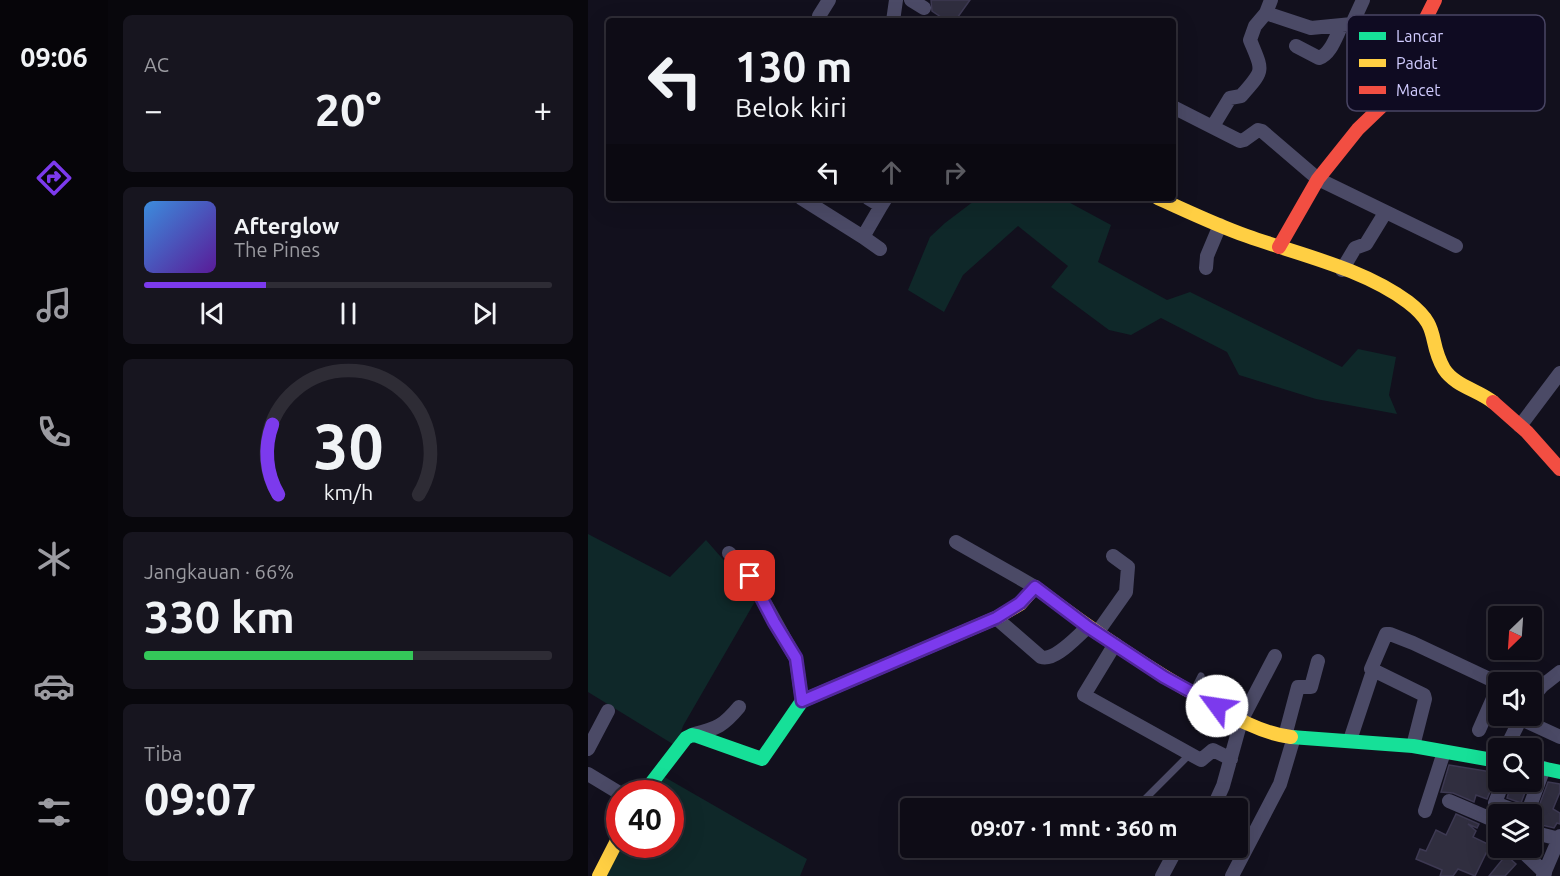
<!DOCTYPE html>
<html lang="id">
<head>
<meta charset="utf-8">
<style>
	:root { --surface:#0e0c16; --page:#17151f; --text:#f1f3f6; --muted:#9b9ba1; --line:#2e2c35; --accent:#7c3aed }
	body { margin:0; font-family:Ubuntu,sans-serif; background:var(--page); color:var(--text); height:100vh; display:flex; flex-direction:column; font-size:22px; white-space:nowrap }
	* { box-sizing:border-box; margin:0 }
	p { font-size:20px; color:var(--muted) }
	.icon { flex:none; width:33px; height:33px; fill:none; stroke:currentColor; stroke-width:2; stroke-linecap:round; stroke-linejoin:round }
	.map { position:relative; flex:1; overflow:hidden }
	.side { display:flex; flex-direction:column; gap:15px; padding:15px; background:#08070c; width:480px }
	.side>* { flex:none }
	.guide { position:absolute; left:18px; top:18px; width:570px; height:183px; border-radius:6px; box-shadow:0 6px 24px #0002,0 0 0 2px var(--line); background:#0e0c16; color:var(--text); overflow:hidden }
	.needle { width:39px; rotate:205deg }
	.controls { position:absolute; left:900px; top:606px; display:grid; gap:12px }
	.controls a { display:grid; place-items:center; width:54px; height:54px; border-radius:6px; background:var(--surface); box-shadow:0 6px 24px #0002,0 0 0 2px var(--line); font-size:30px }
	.speed { position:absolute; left:18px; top:780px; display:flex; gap:12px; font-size:30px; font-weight:700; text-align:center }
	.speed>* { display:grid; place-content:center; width:78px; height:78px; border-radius:50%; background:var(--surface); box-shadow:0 6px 24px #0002,0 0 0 2px var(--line); line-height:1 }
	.speed .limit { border:9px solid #d22; background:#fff; color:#111 }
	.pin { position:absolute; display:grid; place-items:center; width:51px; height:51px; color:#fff; margin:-26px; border-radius:12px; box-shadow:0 3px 9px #0006 }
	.me { position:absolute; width:66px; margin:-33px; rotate:301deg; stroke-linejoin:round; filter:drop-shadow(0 0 4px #0008) }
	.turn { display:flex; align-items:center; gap:21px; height:126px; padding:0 30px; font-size:27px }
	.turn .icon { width:78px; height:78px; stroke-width:2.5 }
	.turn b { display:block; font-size:42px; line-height:51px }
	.lanes { display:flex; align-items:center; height:57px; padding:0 30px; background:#0003; justify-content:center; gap:30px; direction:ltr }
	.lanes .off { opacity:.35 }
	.big { font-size:45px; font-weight:600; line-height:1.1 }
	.side .widget { flex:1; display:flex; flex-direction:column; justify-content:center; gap:9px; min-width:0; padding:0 21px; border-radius:9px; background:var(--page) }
	.side .dial { align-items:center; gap:0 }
	.dial svg { height:156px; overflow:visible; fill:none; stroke:var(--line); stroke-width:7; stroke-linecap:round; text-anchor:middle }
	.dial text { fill:var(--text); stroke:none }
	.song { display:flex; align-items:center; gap:18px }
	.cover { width:72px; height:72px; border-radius:9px; background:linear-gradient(135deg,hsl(210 70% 55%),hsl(270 70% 35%)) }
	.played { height:6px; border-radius:3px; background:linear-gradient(90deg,var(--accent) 30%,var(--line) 30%) }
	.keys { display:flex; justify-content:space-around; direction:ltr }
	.heat { display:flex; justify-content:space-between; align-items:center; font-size:33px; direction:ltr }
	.charge { height:9px; border-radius:4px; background:linear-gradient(90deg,#34c759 66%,var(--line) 0) }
	.trip { position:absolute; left:312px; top:798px; width:348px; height:60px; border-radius:6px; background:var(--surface); box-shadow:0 6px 24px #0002,0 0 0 2px var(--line); font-weight:600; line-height:60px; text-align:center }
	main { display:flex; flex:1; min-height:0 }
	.menu { display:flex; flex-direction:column; width:108px; justify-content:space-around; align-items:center; background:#060509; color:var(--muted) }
	.menu .icon { width:42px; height:42px }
	.menu .on { color:var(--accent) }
	.menu b { font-size:27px; color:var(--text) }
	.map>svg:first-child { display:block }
	.green { fill:#0f2829 }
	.building { fill:#302e3f; stroke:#3d3952; stroke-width:1.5 }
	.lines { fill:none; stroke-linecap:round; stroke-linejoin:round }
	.lane { stroke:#4b4a66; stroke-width:7 }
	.street { stroke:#4b4a66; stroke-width:14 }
	.fast { stroke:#16e098; stroke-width:14 }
	.slow { stroke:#ffcf43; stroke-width:14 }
	.jam { stroke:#f24e42; stroke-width:14 }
	.route-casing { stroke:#51269a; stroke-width:15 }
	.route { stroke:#7c3aed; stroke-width:10 }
	.key { fill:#0f0b22; stroke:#494564; stroke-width:1.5 }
	.key-label { font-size:16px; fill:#d1ccff }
</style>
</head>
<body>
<main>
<nav class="menu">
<b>09:06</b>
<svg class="icon on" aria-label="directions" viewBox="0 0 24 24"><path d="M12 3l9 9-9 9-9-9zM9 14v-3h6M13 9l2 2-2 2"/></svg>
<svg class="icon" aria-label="music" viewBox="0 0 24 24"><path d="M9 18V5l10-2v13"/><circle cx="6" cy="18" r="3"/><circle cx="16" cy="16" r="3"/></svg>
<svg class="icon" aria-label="phone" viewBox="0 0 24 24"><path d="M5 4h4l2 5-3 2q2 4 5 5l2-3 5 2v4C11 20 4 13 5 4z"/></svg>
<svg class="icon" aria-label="climate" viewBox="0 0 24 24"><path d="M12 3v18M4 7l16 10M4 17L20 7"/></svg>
<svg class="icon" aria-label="car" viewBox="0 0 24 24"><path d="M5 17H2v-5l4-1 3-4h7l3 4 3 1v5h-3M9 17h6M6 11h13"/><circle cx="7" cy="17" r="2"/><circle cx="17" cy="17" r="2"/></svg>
<svg class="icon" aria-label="filters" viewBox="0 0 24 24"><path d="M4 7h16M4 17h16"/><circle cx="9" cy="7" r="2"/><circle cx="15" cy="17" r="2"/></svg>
</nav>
<section class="side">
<div class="widget"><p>AC</p>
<div class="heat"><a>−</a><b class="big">20°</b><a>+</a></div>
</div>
<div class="widget">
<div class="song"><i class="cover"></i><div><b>Afterglow</b><p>The Pines</p></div></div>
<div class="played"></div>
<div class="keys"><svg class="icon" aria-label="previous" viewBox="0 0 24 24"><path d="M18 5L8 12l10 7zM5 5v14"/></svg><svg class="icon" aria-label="pause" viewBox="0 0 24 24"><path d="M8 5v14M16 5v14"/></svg><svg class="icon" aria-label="next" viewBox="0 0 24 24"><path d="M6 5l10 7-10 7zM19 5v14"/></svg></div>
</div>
<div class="widget dial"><svg viewBox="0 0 100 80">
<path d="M14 69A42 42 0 1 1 86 69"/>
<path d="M14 69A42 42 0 0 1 11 33" stroke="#7c3aed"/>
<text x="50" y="56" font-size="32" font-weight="700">30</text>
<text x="50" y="72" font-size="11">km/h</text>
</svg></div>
<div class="widget"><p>Jangkauan · 66%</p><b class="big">330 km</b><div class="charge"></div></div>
<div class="widget"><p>Tiba</p><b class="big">09:07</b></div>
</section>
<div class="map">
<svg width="972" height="876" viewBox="0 0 972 876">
	<rect width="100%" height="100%" fill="#12101d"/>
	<!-- green -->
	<path class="green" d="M390 198H473L523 225 510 262 579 300 602 292 754 367 770 349 808 357 801 395 809 414 728 399 651 375 639 352 573 318 543 335 521 330 463 287 480 266 430 226 375 275 356 312 320 290 342 237 357 223Z
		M0 534 82 577 118 540 169 598 95 726 88 746 0 692Z
		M73 775 219 859 212 876H10L32 844H82V794L61 793Z"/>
	<!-- building -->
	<path class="building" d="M343 0H382L367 21H359L344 11Z
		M861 765 904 772 900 782H906L899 799 888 795 886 802 865 793 853 792Z
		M924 782H941L933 803 919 798Z
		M960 782 972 784V792L965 809 972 813V824L969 823 966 828 949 824 953 816 948 814Z
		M868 814 891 824 889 828 880 824 888 831 885 837 902 845 887 876 870 869 865 876H852L854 870 828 859 832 849 838 851 848 830 858 835Z
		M918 855 928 864 917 876H901Z"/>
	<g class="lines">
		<!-- lane -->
		<path class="lane" d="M605 692 613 676
			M548 808 602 754
			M497 848H498"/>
		<!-- street -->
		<path class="street" d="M323 0 336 8
			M683 0 678 13 723 28 764 24 823 46
			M231 16 241 0
			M305 21 308 0
			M764 24 775 0
			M708 46 731 58C743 54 748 36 754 25
			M585 107 652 141 656 140 670 130 674 131 730 179 868 246
			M625 126 642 98 653 96C677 69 675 72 662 40L667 26 678 13
			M213 198 275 237 293 206
			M280 198 293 206 298 198
			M275 237 292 249
			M618 268 619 256 632 225
			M754 270 767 248 778 244 797 213
			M932 426 972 373
			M368 542 447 587
			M141 553 162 576 208 659 214 701
			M408 618 453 657C467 662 489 636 500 627
			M509 633 538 592 540 567 525 556
			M527 644 496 695 613 760 625 750 643 759
			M944 698 954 686 972 672
			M933 719 972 737
			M891 730 910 687
			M106 734C129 729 136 725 151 707
			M697 736 710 687H723L730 661
			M762 740 785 671
			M825 746 837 699 836 695 783 669 798 634H802L825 643 910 683
			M918 748 934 716
			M0 749 20 711
			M0 774 33 794
			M915 782 907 803 936 814
			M861 801 910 822
			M625 808 635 786 653 721 687 656
			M837 811 856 752
			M939 814 956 768
			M944 832 971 839
			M931 848 957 873
			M574 876 589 848
			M644 876 692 784 706 737
			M955 876 972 836"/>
		<!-- fast -->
		<path class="fast" d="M703 737 825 746 910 761
			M944 766 972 772
			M55 794 98 738 104 735 109 736 174 759 214 701 359 639"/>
		<!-- slow -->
		<path class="slow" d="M570 198C599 211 628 225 659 236 712 255 774 268 820 302 854 328 839 340 856 369 867 386 890 390 905 402
			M359 639 408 618 432 604 447 587C501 628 556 666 615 699 642 715 671 733 703 737
			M11 876 32 835"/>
		<!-- jam -->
		<path class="jam" d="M691 247 730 179 770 129 794 106 847 0
			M905 402 939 432 972 469"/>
	</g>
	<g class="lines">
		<defs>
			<path id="route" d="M162 576 186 622 208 658 214 701 408 618 432 603 447 587 500 627 576 677 629 706"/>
		</defs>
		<!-- route casing -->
		<use href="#route" class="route-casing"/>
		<!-- route -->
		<use href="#route" class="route"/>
	</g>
	<!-- legend -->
	<rect x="759" y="15" width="198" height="96" rx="9" class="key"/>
	<rect x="771" y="32" width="27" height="8" fill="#16e098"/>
	<rect x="771" y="59" width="27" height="8" fill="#ffcf43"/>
	<rect x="771" y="86" width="27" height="8" fill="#f24e42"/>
	<g class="key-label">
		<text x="808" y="42">Lancar</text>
		<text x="808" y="69">Padat</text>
		<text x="808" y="96">Macet</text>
	</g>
</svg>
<div class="controls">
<a><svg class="needle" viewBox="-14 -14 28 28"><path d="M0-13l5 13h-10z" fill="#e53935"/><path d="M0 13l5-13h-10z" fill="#9b9ba1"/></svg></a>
<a><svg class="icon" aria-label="sound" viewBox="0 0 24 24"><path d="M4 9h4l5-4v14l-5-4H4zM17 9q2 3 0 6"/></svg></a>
<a><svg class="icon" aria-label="search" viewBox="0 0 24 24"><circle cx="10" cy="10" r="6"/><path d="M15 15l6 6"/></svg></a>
<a><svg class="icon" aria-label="layers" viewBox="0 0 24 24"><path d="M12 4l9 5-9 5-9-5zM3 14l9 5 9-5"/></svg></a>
</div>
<div class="speed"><div class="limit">40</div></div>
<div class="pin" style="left:162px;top:576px;background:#d93025"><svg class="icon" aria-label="arrive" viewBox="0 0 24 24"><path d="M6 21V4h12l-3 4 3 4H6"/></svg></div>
<svg class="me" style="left:629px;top:706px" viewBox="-20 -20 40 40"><circle r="19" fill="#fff"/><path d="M0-13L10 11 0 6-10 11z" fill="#7c3aed"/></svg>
<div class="trip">09:07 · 1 mnt · 360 m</div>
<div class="guide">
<div class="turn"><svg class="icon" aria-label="left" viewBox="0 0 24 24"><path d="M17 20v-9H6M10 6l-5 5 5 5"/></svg><div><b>130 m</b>Belok kiri</div></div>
<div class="lanes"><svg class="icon" aria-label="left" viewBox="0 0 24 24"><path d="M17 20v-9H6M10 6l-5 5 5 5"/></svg><svg class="icon off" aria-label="ahead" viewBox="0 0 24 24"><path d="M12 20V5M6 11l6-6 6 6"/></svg><svg class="icon off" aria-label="right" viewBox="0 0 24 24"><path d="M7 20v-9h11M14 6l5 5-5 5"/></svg></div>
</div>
</div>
</main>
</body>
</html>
